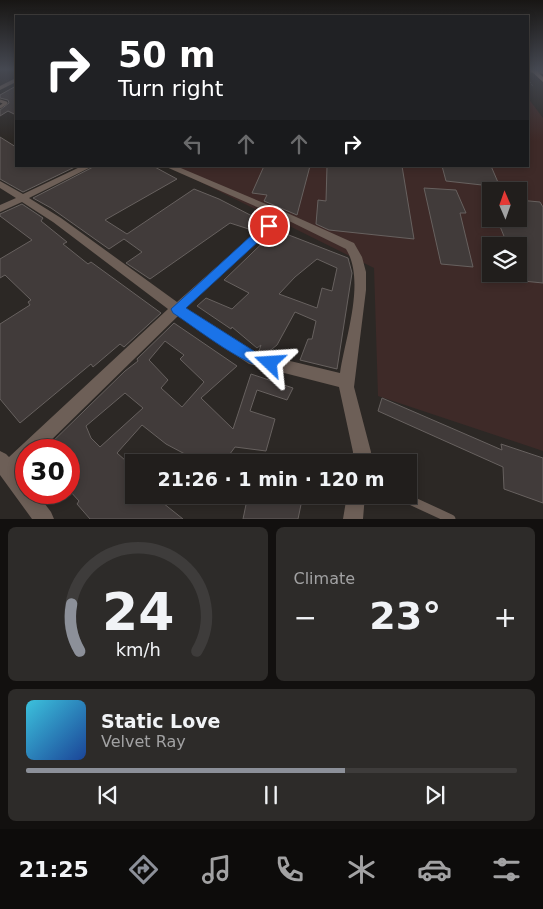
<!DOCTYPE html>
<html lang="en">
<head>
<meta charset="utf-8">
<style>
	:root { --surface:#211e1c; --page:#2d2b29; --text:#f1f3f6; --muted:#a2a2a3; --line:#3e3c3b; --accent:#8c9099 }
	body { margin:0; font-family:"DejaVu Sans",sans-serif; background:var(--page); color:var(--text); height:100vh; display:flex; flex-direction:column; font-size:19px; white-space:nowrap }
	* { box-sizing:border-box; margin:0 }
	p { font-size:16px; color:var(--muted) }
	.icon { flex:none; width:28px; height:28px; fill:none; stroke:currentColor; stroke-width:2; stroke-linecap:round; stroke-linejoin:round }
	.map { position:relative; height:519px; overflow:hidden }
	.sheet { display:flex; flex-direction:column; gap:8px; padding:8px; background:#12100f; flex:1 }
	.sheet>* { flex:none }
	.hud { position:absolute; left:15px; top:15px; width:514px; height:152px; border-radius:0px; box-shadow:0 2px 8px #0003,0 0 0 1px var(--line); background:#202124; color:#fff; overflow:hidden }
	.needle { width:32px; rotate:358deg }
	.buttons { position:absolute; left:482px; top:182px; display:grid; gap:10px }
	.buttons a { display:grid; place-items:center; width:45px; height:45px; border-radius:0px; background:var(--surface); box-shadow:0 2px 8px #0003,0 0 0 1px var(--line); font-size:25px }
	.speed { position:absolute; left:15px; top:439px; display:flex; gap:10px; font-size:25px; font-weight:700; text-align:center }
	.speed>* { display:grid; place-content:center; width:65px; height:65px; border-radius:50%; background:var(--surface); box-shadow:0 2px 8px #0003,0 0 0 1px var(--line); line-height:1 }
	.speed .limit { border:8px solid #d22; background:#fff; color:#111 }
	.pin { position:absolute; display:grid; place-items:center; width:42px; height:42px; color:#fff; margin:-21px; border:2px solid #fff; border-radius:50%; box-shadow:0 1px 5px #0007 }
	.me { position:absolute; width:55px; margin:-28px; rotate:290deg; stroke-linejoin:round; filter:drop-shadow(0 0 4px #0008) }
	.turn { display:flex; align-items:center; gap:18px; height:105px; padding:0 20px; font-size:22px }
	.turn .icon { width:65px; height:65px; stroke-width:2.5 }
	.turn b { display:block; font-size:35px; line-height:42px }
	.lanes { display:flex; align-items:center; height:48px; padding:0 20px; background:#0003; justify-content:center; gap:25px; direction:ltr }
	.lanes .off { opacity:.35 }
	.big { font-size:38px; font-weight:600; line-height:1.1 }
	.sheet .widget { flex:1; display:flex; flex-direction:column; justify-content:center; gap:8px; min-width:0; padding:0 18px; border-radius:8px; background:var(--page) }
	.sheet .dial { align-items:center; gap:0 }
	.dial svg { height:130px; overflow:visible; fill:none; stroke:var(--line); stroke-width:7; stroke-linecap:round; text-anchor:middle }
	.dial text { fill:var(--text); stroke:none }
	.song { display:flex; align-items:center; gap:15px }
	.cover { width:60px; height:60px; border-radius:8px; background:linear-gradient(135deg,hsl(190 70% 55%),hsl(220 70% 35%)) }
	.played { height:5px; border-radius:2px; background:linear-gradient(90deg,var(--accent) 65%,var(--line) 65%) }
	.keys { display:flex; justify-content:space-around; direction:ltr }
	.heat { display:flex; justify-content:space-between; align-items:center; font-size:28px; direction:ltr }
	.sheet .tiles { flex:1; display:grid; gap:8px; grid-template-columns:1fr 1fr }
	.widget:last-child { grid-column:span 2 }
	.trip { position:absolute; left:125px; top:454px; width:292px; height:50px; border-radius:0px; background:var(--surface); box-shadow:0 2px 8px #0003,0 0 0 1px var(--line); font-weight:600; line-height:50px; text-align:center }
	.menu { display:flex; height:80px; justify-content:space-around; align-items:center; background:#0d0c0b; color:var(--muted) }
	.menu .icon { width:35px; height:35px }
	.menu .selected { color:var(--accent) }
	.menu b { font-size:22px; color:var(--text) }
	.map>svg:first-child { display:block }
	.industrial { fill:#3e2a28; fill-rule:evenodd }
	.building { fill:#413b3a; stroke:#67615f; fill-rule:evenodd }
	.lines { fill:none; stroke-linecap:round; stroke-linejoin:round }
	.path { stroke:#767270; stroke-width:1; stroke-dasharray:1 2; stroke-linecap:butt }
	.service-far1 { stroke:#6d5f57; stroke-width:3 }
	.service { stroke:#6d5f57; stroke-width:9 }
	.minor { fill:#6d5f57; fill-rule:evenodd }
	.secondary { fill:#937d70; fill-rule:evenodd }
	.route { fill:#1a73e8; stroke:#114b97 }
</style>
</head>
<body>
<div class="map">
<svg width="543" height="519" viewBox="0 0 543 519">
	<rect width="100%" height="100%" fill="#2c2825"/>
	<!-- industrial -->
	<path class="industrial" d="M528 98 543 118V451L378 396 374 268 168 166H528ZM491 191H519V219H491ZM491 246H519V274H491Z"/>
	<!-- building -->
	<path class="building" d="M16 86V115L8 111 0 116V110L9 103 8 100 0 98V95Z
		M0 137 16 147V166H77L23 192 0 179Z
		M95 166H153L177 179 105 220 127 234 194 189 219 199 258 219 261 211 272 216 261 223 255 231 230 223 150 279 126 263 142 252 124 239 109 249 51 208 33 198Z
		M264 166H310L297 215 264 201 267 195 252 193Z
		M327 166H402L414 239 329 230 316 224 318 200 326 201Z
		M442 166H491L500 187 446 181Z
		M424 188 456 190 466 213H460L473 267 441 264Z
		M519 200 540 202 543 207V283L523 281 519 272V246H508L497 219H515L519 227Z
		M22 204 43 218 41 221 67 242 63 244 88 264 91 262 161 313 124 347 120 344 93 367 91 364 20 423 0 399V324L30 305 28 302 31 300 5 275 0 278V259L32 240 0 216V214Z
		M276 230 348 258 352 273 337 369 300 360 308 339H312L316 321 295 312 277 345 267 353 259 351 261 345 257 348 232 327 231 329 197 306 206 298 232 309 249 293 224 280ZM317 259 337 268 332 291 322 288 317 308 279 294 295 277Z
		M174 323 237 366 201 398 233 429 251 374 293 388 287 400 257 390 250 411 275 419 266 451 235 447 224 462H200L166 444 142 425 117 453 134 468V495H153L183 519H90L77 504 79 501 69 490V450H44L125 371 138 361 137 359ZM165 341 184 355 180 359 204 382 182 407 161 388 168 380 149 360ZM125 393 143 408 100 447 91 438 86 426Z
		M382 398 502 450 501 444 543 458V503L504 489 503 467 378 411Z
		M248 495H303L298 519H243Z"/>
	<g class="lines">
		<!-- path -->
		<path class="path" d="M528 80 533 86"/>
		<!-- service-far1 -->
		<path class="service-far1" d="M0 101 6 103 0 107"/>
		<!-- service -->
		<path class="service" d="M399 495 451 519"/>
		<!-- minor -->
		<path class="minor" d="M528 69 543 70V74L528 72Z
			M16 78V82L0 90V86Z
			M82 166H93L29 198 61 218 177 302 275 215 164 166H176L285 212 354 243 362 257 366 272V290L354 387 371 452 370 462H352L353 452 339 387 249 364 178 316 41 450H26V465L20 472 26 480V492H36L51 512 54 519H32L0 475V451L6 454 9 457 168 309 53 222 22 202 0 212V205L16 198 0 188V181L23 194ZM283 218 346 249C366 281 345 338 340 373L257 353 186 308Z
			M347 495H365L363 519H343Z"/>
		<!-- secondary -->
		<path class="secondary" d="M529 69H535L543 77V82Z"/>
	</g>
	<!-- sky -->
	<linearGradient id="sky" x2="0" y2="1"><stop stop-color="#181614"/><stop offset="0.49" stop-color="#454851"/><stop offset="1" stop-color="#454851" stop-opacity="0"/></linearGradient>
	<rect width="543" height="141" fill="url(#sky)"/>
	<!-- route -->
	<path class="route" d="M269 222 273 223 274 226 273 228 186 308 257 353 275 358 277 363 275 368C255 375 192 325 173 313L171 309 265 223Z"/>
</svg>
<div class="buttons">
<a><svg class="needle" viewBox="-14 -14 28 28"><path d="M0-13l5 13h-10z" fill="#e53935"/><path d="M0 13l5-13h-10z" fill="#a2a2a3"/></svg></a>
<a><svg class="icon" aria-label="layers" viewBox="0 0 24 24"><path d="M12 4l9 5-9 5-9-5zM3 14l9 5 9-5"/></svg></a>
</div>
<div class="speed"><div class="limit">30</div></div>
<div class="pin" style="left:269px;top:226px;background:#d93025"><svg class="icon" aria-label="arrive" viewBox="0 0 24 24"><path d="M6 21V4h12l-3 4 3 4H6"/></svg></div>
<svg class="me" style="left:270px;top:363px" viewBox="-20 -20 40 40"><path d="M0-17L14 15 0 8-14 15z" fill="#1a73e8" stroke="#fff" stroke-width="4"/></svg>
<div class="trip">21:26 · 1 min · 120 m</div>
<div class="hud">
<div class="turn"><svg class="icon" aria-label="right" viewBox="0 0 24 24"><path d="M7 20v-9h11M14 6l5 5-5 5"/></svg><div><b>50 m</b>Turn right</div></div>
<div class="lanes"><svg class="icon off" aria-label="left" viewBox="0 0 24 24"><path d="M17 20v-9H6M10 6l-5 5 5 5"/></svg><svg class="icon off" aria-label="ahead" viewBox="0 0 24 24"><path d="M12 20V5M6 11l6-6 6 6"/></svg><svg class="icon off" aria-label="ahead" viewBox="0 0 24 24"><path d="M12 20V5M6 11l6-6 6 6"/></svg><svg class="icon" aria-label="right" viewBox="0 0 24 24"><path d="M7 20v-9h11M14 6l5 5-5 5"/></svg></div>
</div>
</div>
<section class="sheet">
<div class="tiles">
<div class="widget dial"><svg viewBox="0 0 100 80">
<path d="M14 69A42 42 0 1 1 86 69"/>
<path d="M14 69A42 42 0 0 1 9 40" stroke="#8c9099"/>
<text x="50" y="56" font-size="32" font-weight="700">24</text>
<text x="50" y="72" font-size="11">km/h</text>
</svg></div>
<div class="widget"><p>Climate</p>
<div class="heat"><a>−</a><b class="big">23°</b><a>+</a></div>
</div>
<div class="widget">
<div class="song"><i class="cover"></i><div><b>Static Love</b><p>Velvet Ray</p></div></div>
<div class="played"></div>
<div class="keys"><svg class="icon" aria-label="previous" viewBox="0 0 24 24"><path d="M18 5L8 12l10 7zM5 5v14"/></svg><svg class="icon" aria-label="pause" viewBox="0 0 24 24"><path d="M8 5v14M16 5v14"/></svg><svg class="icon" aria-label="next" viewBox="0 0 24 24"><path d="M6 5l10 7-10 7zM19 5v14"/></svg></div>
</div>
</div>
</section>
<nav class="menu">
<b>21:25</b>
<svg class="icon selected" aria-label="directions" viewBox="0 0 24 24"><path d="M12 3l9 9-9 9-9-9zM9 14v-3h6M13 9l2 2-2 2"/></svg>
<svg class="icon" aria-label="music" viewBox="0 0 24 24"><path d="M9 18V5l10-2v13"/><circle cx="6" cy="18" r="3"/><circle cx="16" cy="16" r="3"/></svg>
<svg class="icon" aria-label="phone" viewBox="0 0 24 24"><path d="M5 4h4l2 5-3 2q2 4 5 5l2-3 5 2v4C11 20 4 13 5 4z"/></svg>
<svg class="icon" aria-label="climate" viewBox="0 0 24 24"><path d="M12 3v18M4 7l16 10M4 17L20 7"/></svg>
<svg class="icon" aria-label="car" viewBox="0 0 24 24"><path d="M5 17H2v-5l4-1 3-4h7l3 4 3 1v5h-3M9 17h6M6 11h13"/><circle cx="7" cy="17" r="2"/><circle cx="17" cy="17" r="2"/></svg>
<svg class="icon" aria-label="filters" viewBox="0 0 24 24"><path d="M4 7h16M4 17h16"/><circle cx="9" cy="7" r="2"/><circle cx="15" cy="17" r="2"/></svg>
</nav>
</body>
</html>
